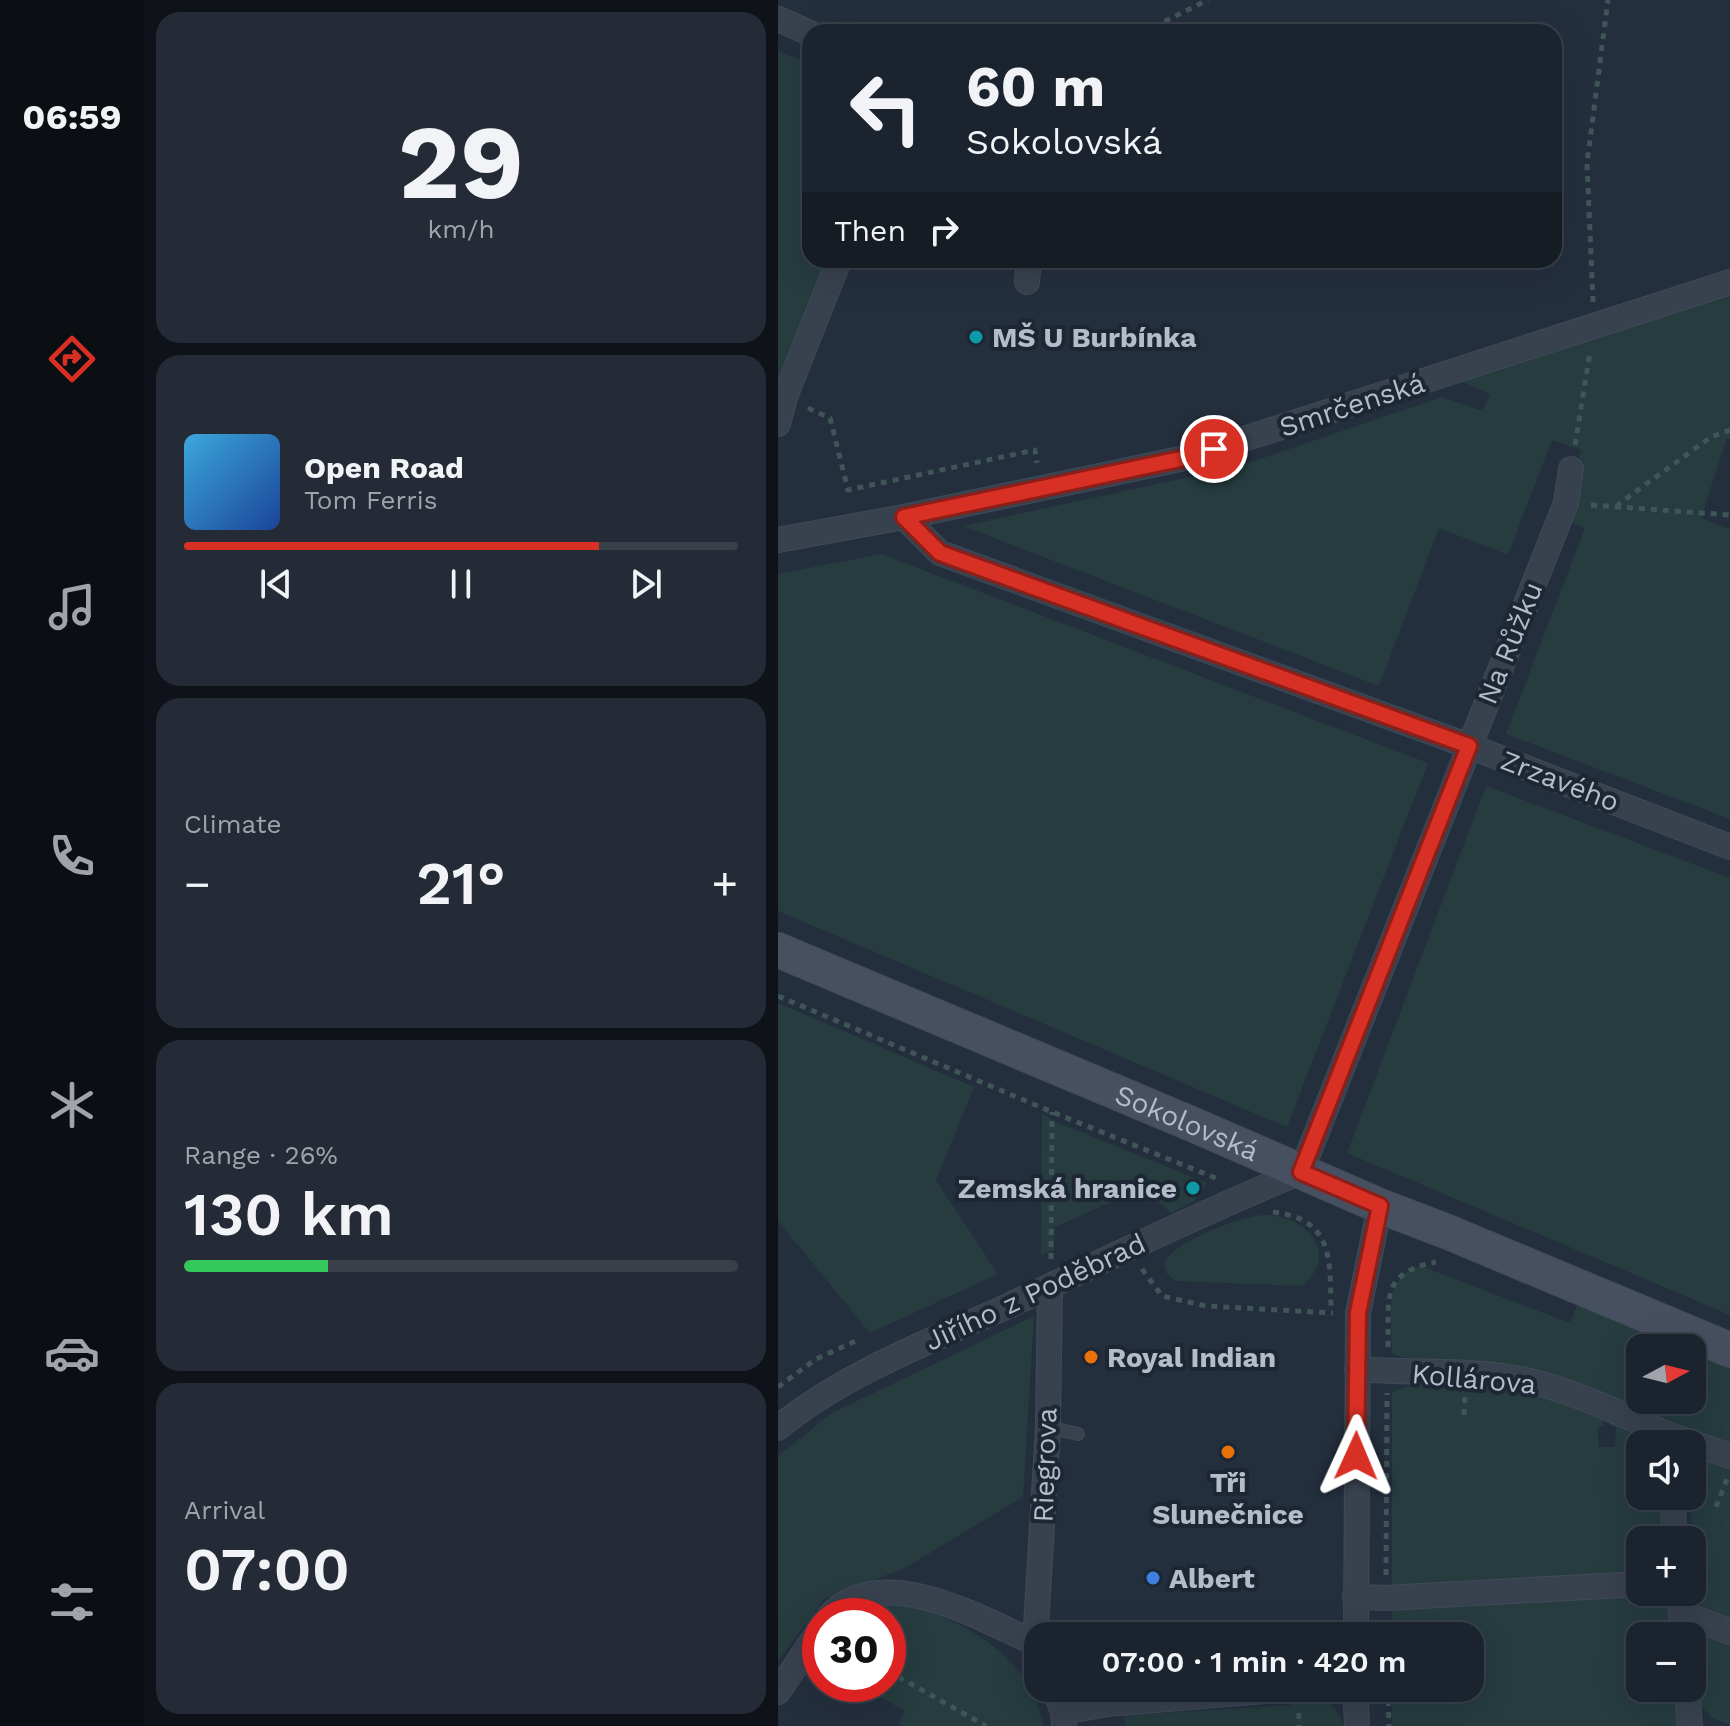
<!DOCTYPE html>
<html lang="en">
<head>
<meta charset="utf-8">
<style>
	:root { --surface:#1b232e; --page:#242b36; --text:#f1f3f6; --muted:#a0a4aa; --line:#39404a; --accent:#d93025 }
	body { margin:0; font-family:"Work Sans",sans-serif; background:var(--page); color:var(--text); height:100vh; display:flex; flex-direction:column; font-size:30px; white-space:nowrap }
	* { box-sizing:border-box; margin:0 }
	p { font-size:26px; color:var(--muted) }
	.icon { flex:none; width:44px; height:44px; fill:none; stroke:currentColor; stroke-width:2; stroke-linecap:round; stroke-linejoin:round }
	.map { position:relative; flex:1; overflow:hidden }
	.panel { display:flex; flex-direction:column; gap:12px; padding:12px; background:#0f1319; width:634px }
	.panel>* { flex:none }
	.hud { position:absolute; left:24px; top:24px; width:760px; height:244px; border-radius:24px; box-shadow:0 8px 32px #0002,0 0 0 2px var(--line); background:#1b232e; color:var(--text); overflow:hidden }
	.needle { width:52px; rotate:83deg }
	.tools { position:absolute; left:848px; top:1334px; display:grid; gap:16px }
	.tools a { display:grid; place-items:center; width:80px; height:80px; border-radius:16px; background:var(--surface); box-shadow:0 8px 32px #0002,0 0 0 2px var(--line); font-size:40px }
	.speed { position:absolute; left:24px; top:1598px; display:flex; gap:16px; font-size:40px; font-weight:700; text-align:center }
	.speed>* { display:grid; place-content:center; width:104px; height:104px; border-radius:50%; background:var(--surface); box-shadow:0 8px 32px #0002,0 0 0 2px var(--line); line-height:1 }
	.speed .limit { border:12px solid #d22; background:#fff; color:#111 }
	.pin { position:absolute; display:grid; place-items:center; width:68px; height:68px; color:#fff; margin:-34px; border:4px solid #fff; border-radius:50%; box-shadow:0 2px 8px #0007 }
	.me { position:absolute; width:88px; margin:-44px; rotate:1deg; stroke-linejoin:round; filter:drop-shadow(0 0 6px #0008) }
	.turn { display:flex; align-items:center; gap:28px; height:168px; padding:0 32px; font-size:36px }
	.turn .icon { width:104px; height:104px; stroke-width:2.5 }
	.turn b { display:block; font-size:56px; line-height:68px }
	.then { display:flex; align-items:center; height:76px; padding:0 32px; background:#0003; gap:16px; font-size:30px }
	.big { font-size:60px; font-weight:600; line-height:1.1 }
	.panel .widget { flex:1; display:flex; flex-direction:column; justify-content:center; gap:12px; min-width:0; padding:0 28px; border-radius:24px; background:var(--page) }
	.panel .dial { align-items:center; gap:0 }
	.dial b { font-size:104px; line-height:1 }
	.song { display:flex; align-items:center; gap:24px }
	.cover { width:96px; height:96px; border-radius:12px; background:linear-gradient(135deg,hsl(200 70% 55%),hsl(220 70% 35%)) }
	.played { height:8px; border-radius:4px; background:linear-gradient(90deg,var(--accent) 75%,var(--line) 75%) }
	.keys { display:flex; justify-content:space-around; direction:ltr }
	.heat { display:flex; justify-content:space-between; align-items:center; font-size:44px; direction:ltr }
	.charge { height:12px; border-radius:6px; background:linear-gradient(90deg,#34c759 26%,var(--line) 0) }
	.trip { position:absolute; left:246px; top:1622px; width:460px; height:80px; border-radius:24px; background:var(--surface); box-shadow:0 8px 32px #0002,0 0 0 2px var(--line); font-weight:600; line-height:80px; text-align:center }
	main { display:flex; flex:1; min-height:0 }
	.tab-bar { display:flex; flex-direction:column; width:144px; justify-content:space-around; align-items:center; background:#0b0e12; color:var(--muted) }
	.tab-bar .icon { width:56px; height:56px }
	.tab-bar .on { color:var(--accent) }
	.tab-bar b { font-size:36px; color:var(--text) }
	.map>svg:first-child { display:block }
	.green { fill:#263c3f; fill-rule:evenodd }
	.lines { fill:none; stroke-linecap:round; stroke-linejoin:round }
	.lane-casing { stroke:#414a57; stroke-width:14 }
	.street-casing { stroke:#414a57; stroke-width:26 }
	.secondary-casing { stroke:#414a57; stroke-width:36 }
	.path { stroke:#3f5557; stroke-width:5; stroke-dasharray:6 6; stroke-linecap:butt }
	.lane { stroke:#38414e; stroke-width:12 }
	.street { stroke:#38414e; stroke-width:24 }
	.secondary { stroke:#465061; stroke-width:34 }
	.route-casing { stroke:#8d1f18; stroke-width:20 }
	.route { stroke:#d93025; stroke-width:14 }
	.culture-dot { fill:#0f9aa8; stroke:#1d2633; stroke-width:3 }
	.food-dot { fill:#e8710a; stroke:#1d2633; stroke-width:3 }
	.shop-dot { fill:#3f7fe0; stroke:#1d2633; stroke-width:3 }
	.labels { text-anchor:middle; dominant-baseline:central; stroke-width:8; stroke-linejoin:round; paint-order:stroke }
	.poi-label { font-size:28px; font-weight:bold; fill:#b4bcc9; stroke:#1d2633; text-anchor:start }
	.street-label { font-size:28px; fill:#b4bcc9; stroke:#1d2633 }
</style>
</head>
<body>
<main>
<nav class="tab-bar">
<b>06:59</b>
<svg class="icon on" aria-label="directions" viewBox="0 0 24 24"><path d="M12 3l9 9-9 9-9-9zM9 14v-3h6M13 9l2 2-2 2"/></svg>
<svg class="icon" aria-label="music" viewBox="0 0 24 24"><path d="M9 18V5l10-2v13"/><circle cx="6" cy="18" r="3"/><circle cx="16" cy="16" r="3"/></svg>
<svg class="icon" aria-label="phone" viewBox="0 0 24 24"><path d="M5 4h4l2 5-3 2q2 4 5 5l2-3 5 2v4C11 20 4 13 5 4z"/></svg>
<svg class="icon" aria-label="climate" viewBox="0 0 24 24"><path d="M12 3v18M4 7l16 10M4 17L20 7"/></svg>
<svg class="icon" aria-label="car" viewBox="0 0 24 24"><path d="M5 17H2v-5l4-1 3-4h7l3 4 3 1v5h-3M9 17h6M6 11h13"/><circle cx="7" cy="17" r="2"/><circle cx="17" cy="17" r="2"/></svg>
<svg class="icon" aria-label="filters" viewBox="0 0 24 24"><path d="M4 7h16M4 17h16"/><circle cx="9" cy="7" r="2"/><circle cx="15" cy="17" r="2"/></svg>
</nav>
<section class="panel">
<div class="widget dial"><b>29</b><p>km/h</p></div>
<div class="widget">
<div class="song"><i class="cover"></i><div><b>Open Road</b><p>Tom Ferris</p></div></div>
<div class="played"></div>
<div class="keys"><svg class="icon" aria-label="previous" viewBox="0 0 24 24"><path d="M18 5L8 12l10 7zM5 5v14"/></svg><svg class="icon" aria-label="pause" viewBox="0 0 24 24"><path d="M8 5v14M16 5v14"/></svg><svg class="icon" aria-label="next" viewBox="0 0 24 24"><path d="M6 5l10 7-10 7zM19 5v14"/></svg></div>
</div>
<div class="widget"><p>Climate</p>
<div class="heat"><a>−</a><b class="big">21°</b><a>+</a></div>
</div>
<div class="widget"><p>Range · 26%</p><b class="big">130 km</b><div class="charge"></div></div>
<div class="widget"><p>Arrival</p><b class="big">07:00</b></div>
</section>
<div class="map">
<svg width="952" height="1726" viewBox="0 0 952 1726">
	<rect width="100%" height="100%" fill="#242f3e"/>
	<!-- green -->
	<path class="green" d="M0 51 32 64V260H52L0 392Z
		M952 294V439L949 438 923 518 952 529V819L728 734 807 528 789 521 803 450 774 440 730 555 661 528 601 686 185 526 458 467 664 397 704 411 712 394 685 382Z
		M103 554 650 763 509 1127 0 911V574Z
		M708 786 952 878V1315L569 1153Z
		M0 1003 196 1087 158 1180 220 1274 92 1333 0 1221Z
		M264 1113 274 1120 429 1183 415 1202 393 1213 365 1188 277 1227 276 1250 263 1256Z
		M485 1215C528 1214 563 1253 524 1286L397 1281 389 1274 386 1263C397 1241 461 1217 485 1215Z
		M643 1266 792 1323 800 1303 952 1363V1448L915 1434 912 1429 754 1369 639 1363 614 1353C614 1323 604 1272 643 1266ZM862 1348H914V1400H862Z
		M256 1316 245 1497 127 1568 46 1599 0 1661V1456L54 1413Z
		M635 1384 749 1391 826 1420 825 1426H820V1447H837L838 1427 832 1426 833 1422C847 1428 862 1432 872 1444H862V1496H883L886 1540H862V1578L614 1590V1392Z
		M914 1452 952 1461V1621L934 1614 919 1601 912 1496H914Z
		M862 1592C897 1592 892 1607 895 1636H862V1688H900L903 1726H614V1688H692V1636H614V1602Z
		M118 1603C181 1615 254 1656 265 1726H126L121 1723 127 1711 81 1684H110V1616H72L98 1606Z
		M939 1637 952 1642V1725L934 1718 923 1706 919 1644 929 1638Z
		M536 1695C553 1700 560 1710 566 1726H347L346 1715 515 1705 514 1696Z"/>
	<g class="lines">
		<defs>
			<path id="lane" d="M270 1427 300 1434"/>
			<path id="street" d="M0 19 32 33
				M249 282 251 260
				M0 424 7 397 61 260
				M126 517 162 553 691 746 952 847
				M0 540 126 517 407 458 952 282
				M579 1369C635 1374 697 1368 751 1381 799 1392 844 1415 889 1434V1444
				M0 1428C67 1373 151 1342 230 1306 327 1260 423 1213 523 1172L788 503 793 469
				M889 1434 952 1456
				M894 1496 897 1540
				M901 1592 905 1636
				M577 1597 608 1598 862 1584
				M903 1612 952 1632
				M51 1616C104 1560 201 1618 257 1643
				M578 1636 580 1313 602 1206
				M260 1651 257 1643 270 1427 272 1286
				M276 1688 285 1712 286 1726
				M577 1688 579 1726
				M909 1688 912 1726
				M0 1692 42 1629
				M285 1712 329 1704 524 1688"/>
			<g id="secondary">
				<path id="s1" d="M0 950 416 1125 602 1206 670 1232 952 1350"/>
			</g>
		</defs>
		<!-- lane casing -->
		<use href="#lane" class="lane-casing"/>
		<!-- street casing -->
		<use href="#street" class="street-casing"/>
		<!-- secondary casing -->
		<use href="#secondary" class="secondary-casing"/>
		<!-- path -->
		<path class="path" d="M365 32 430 0
			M815 302 809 163 830 0
			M30 408 52 418 70 490 257 450 259 463
			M797 445 812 352
			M813 505 952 515
			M838 506 933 437 952 430
			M0 996 274 1112 440 1179
			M495 1212C556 1219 552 1260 553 1309
			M273 1259 274 1112
			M364 1269 384 1296 428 1306 555 1313
			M610 1347C611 1298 602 1273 658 1262
			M0 1387 38 1359 82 1339
			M686 1415 687 1396
			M938 1507 949 1479
			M608 1575 609 1393
			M608 1621V1636
			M110 1671 208 1726
			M610 1688 611 1726
			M521 1713V1726"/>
		<!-- lane -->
		<use href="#lane" class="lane"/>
		<!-- street -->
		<use href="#street" class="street"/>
		<!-- secondary -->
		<use href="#secondary" class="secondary"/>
	</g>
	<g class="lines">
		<defs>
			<path id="route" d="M436 449 407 458 126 517 162 553 691 746 523 1172 602 1206 580 1313 578 1456"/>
		</defs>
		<!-- route casing -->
		<use href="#route" class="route-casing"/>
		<!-- route -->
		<use href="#route" class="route"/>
	</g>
	<!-- markers -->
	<g class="culture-dot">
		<circle cx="198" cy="337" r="8"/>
		<circle cx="415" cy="1188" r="8"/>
	</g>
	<g class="food-dot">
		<circle cx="313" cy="1357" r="8"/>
		<circle cx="450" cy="1452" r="8"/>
	</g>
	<circle class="shop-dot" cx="375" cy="1578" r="8"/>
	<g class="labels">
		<!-- poi labels -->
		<g class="poi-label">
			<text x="214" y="337">MŠ U Burbínka</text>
			<text x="399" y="1188" text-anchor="end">Zemská hranice</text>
			<text x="329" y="1357">Royal Indian</text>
			<text x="450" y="1482" text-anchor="middle">Tři<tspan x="450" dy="32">Slunečnice</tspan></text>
			<text x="391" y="1578">Albert</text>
		</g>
		<!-- street labels -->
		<g class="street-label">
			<text transform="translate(574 405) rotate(-18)">Smrčenská</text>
			<text transform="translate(732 643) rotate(-68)">Na Růžku</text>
			<text transform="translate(782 781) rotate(21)">Zrzavého</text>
			<text stroke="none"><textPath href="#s1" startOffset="444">Sokolovská</textPath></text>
			<text transform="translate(257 1292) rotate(-25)">Jiřího z Poděbrad</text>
			<text transform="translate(696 1379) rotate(5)">Kollárova</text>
			<text transform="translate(267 1465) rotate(-88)">Riegrova</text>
		</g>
	</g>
</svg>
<div class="tools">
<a><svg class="needle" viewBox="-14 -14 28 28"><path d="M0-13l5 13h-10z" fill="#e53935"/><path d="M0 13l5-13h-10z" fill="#a0a4aa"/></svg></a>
<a><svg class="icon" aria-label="sound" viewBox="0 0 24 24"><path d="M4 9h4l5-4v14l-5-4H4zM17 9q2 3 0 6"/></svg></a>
<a>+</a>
<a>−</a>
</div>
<div class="speed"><div class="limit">30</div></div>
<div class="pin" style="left:436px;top:449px;background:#d93025"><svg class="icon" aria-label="arrive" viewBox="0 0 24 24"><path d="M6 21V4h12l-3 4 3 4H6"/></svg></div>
<svg class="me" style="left:578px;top:1456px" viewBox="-20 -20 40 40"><path d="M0-17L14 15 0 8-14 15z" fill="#d93025" stroke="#fff" stroke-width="4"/></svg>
<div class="trip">07:00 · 1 min · 420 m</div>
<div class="hud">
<div class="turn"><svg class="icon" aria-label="left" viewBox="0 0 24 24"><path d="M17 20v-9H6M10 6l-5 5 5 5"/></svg><div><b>60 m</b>Sokolovská</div></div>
<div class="then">Then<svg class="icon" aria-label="right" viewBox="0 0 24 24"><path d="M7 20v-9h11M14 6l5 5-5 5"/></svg></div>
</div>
</div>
</main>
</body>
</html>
